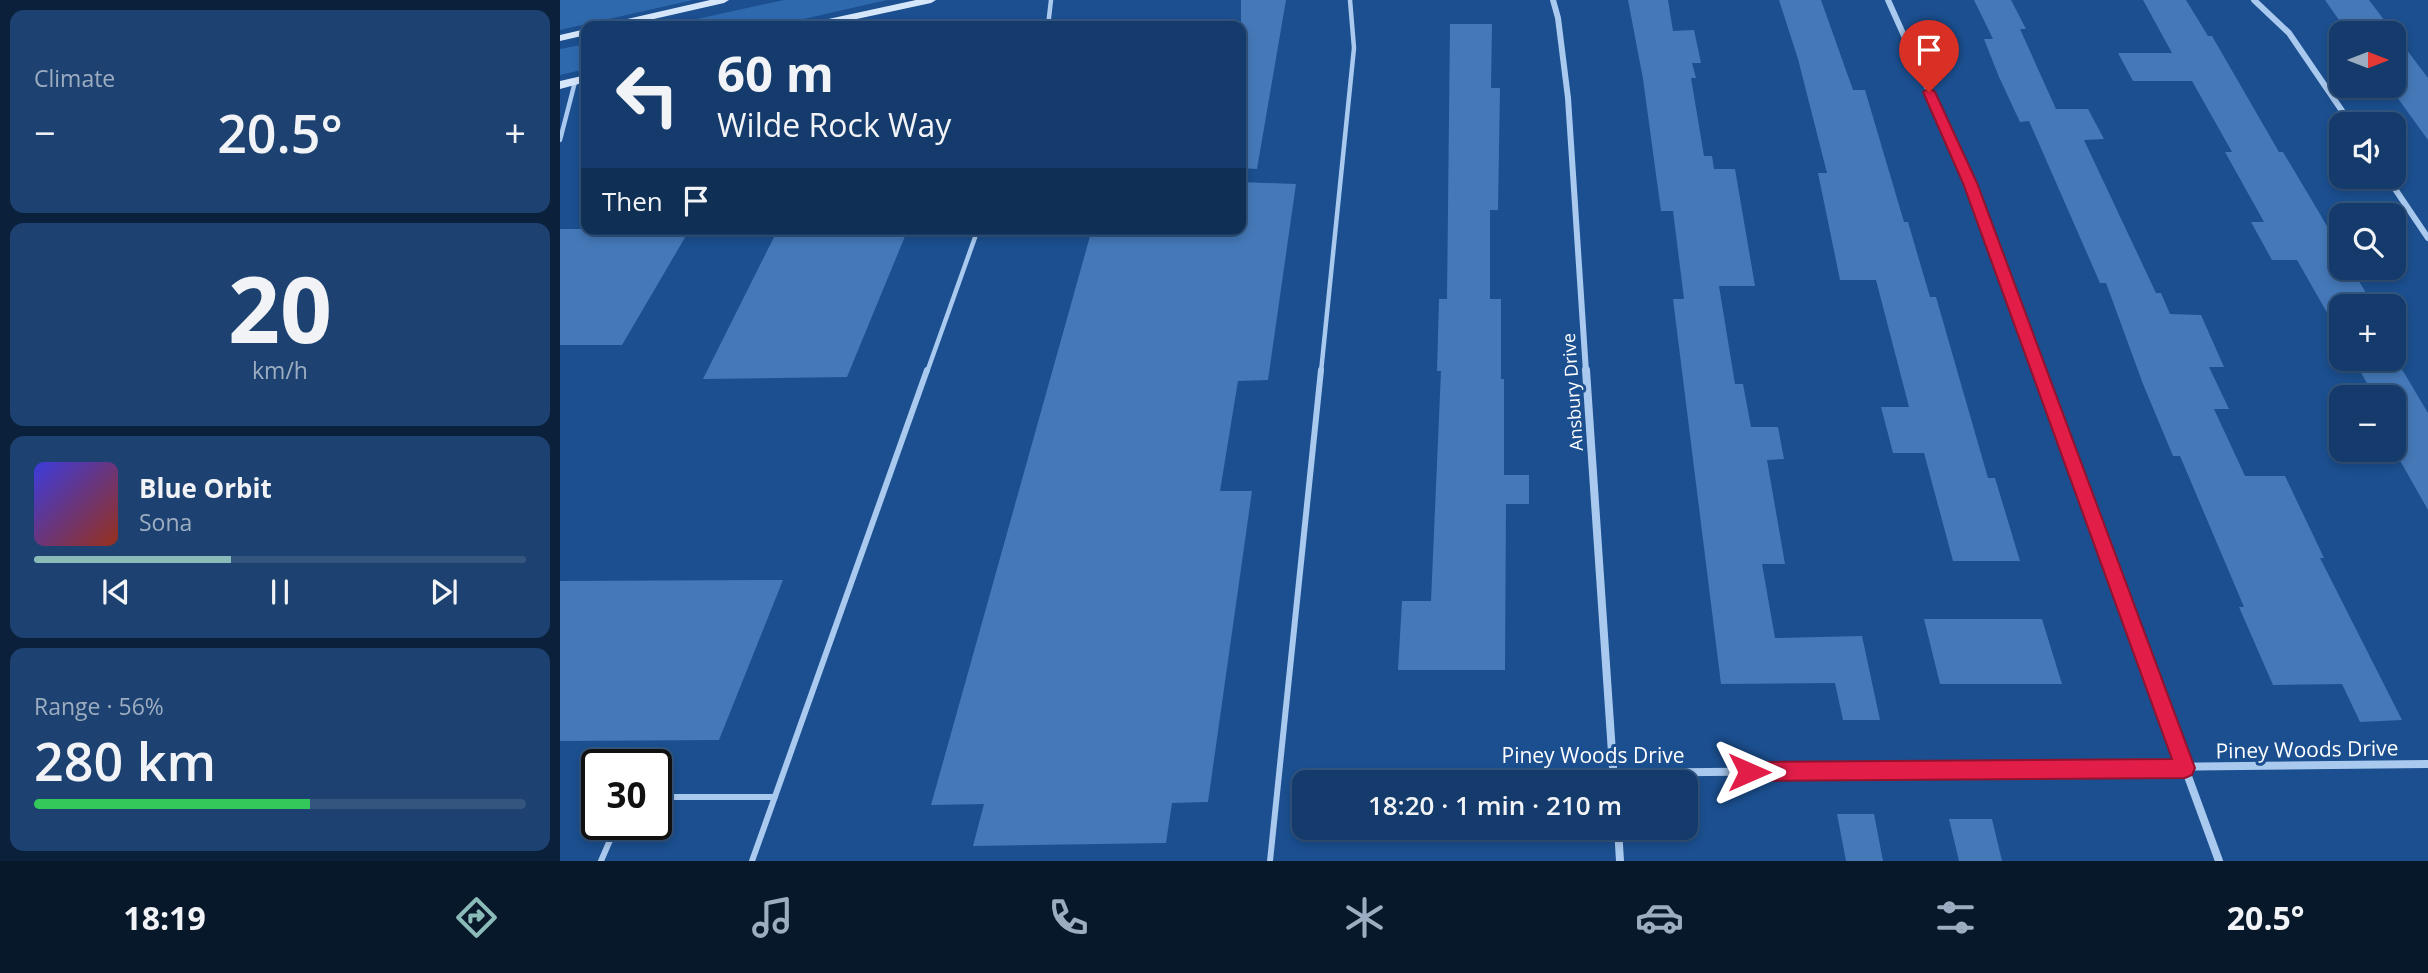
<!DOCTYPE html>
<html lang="en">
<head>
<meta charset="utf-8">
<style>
	:root { --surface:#143b6b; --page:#1d4271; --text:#f1f3f6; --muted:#9dadc1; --line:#33557e; --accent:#8bbbb9 }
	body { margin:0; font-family:"Open Sans",sans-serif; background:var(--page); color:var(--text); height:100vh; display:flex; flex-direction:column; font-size:26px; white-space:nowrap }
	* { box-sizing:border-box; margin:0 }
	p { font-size:23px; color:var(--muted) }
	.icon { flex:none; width:38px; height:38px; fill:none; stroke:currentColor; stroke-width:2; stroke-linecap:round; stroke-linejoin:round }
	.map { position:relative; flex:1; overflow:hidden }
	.details { display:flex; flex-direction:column; gap:10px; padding:10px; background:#0b203b; width:560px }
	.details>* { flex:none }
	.top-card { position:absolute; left:21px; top:21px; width:665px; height:214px; border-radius:14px; box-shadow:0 4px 10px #0003,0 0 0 2px var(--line); background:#143b6b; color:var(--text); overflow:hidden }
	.needle { width:46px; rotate:90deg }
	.tools { position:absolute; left:1769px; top:21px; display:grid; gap:14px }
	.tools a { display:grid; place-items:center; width:77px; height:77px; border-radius:14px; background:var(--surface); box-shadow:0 4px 10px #0003,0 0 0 2px var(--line); font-size:35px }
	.speed { position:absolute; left:21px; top:749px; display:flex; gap:14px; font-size:35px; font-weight:700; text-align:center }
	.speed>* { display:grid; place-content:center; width:91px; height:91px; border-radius:50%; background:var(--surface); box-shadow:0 4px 10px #0003,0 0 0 2px var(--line); line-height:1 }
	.speed .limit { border:4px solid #111; border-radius:10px; background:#fff; color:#111 }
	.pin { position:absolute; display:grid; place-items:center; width:60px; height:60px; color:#fff; margin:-72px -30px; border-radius:50% 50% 50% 0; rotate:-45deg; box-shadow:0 0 7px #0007 }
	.pin .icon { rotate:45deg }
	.me { position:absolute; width:77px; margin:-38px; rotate:90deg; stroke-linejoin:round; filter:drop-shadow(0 0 5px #0008) }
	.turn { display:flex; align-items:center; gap:24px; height:147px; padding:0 21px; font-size:32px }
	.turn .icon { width:91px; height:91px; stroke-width:2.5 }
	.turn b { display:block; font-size:49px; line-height:60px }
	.then { display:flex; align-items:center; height:66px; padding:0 21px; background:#0003; gap:14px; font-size:26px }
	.big { font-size:52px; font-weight:600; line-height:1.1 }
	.details .widget { flex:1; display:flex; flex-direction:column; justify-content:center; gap:10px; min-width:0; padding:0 24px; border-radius:14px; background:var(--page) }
	.details .dial { align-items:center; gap:0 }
	.dial b { font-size:91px; line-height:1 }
	.song { display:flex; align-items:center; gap:21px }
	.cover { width:84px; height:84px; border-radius:10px; background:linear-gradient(135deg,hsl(240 70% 55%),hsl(10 70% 35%)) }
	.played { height:7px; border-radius:4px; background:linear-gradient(90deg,var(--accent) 40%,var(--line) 40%) }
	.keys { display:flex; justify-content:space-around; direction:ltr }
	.heat { display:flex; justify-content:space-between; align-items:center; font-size:38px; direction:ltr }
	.charge { height:10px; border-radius:5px; background:linear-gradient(90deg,#34c759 56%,var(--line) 0) }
	.trip { position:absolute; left:732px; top:770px; width:406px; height:70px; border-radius:14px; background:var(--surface); box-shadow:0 4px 10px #0003,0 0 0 2px var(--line); font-weight:600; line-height:70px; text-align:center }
	.menu { display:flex; height:112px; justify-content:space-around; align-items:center; background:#08182b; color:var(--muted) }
	.menu .icon { width:49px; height:49px }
	.menu .on { color:var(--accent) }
	.menu b { font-size:32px; color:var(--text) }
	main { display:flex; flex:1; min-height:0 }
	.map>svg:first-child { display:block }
	.green { fill:#2e69ad }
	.building { fill:#4478b7 }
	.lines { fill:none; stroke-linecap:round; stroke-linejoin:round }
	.lane-far1 { stroke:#a9c9ee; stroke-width:4.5 }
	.lane { stroke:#a9c9ee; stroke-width:6 }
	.street-far1 { stroke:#a9c9ee; stroke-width:6 }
	.street { stroke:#a9c9ee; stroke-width:8 }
	.secondary { fill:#d6e6fa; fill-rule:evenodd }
	.route { fill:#e11d48; stroke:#92132f; stroke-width:2 }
	.labels { text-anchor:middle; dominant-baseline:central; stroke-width:6; stroke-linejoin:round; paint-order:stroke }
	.street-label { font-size:18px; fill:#fff; stroke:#1b4f8f }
	.near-street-label { font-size:21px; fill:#fff; stroke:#1b4f8f }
</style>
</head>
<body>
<main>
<section class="details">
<div class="widget"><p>Climate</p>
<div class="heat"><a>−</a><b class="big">20.5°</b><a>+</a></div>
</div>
<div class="widget dial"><b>20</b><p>km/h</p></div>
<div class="widget">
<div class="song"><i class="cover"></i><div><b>Blue Orbit</b><p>Sona</p></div></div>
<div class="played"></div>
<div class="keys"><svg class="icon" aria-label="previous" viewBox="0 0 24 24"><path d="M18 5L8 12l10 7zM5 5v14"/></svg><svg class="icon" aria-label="pause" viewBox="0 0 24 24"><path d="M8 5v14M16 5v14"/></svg><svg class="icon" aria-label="next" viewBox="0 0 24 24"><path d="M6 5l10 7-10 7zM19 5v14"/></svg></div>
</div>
<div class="widget"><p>Range · 56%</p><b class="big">280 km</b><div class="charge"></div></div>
</section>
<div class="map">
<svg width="1868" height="861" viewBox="0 0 1868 861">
	<rect width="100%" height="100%" fill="#1b4f8f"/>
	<!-- green -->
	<path class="green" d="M0 0H133L0 30Z
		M224 0H327L213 26H105Z
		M26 44V69L0 75V49Z"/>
	<!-- building -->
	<path class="building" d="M681 0H726L697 169 681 168Z
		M1068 0H1108L1113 31 1134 30 1141 63H1132L1136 78H1131L1144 156H1152L1154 169H1175L1195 286H1159L1175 384H1183L1191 427H1218L1224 459 1207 460 1225 564H1202L1215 638 1302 636 1320 720H1283L1275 683 1161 684 1113 299H1124L1113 211H1101L1083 79Z
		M1219 0H1261L1293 90H1305L1344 222H1348L1370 297H1376L1428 478H1435L1460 561H1393L1364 453H1333L1321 407H1349L1316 280H1280L1258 173H1267L1238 59Z
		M1414 0H1451L1466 29H1460L1496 109H1528L1544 139 1524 140 1596 293H1601L1610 314 1641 315 1664 367H1649L1669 409H1654L1685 476H1725L1764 558H1760L1842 720 1800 722 1782 684 1713 685 1679 607H1684L1620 456H1613L1583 384 1546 283H1540L1469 121 1460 122 1439 77 1424 39H1433Z
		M1583 0H1626L1648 36H1652L1719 152H1723L1757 209 1782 252V268H1791L1814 306H1782V339L1737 260H1712L1691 222H1704L1665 152H1672L1632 81H1573L1558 53H1612Z
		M1765 0H1809L1834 33H1788Z
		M890 24H932L931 88H940L938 210H930V299H941V379H944V475H969V504H946L945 670H838L842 601H871L881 371H877L879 299H887Z
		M1834 33 1868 78V140L1829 86H1834Z
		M681 182 736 184 708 380 678 381 660 491H692L648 802 612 803 606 843 413 846 424 804 371 805 532 229H681Z
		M0 229H130L62 345H0Z
		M218 229H348L287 377 143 379Z
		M1834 356 1868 413V510L1834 450V397H1815L1793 359H1834Z
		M223 580 159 740 0 741V581Z
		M1364 619H1482L1502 684H1380Z
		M1277 814H1314L1323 861H1286Z
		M1389 819H1432L1442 861H1399Z"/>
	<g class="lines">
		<!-- lane-far1 -->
		<path class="lane-far1" d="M488 26 491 0
			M0 140 15 82
			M367 372 418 229
			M761 372 794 48 790 0"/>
		<!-- lane -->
		<path class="lane" d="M96 797H215
			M41 861 57 824
			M192 861 367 370
			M710 861 761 370"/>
		<!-- street-far1 -->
		<path class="street-far1" d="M993 0 998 18 1008 98 1026 372
			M1328 0 1410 183 1479 372
			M1694 0 1729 33 1791 124
			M1827 177 1868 238"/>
		<!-- street -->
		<path class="street" d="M1026 370 1054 782
			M1479 370 1659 861
			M787 773H1053L1868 764
			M1058 828 1060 861"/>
		<!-- secondary -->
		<path class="secondary" d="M150 0H169L164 3 63 26H45L50 23Z
			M356 0H376L371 3 264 26H245L250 23Z
			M26 29V35L0 41V35Z
			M26 75V82L0 89V81Z"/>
	</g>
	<!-- route -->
	<path class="route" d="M1369 88 1375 92 1417 183 1635 768 1632 775 1625 778 1189 781 1183 779 1180 772 1183 765 1189 762 1612 759 1403 183 1363 92Z"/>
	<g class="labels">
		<!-- street labels -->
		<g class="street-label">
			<text transform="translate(1012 392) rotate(-94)">Ansbury Drive</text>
		</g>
		<!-- near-street labels -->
		<g class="near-street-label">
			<text transform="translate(1747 749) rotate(-1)">Piney Woods Drive</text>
			<text x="1033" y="755">Piney Woods Drive</text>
		</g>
	</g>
</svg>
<div class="tools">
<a><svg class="needle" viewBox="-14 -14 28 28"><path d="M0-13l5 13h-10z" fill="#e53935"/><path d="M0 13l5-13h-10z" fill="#9dadc1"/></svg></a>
<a><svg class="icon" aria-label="sound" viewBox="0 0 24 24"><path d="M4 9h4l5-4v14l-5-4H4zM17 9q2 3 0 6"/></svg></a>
<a><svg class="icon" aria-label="search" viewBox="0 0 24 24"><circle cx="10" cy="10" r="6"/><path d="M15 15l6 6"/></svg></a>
<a>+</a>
<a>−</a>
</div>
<div class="speed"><div class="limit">30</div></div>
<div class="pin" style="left:1369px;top:92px;background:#d93025"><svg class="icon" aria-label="arrive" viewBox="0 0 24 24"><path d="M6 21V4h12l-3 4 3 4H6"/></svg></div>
<svg class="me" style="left:1189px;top:772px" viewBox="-20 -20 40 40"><path d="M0-17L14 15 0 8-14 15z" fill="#e11d48" stroke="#fff" stroke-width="4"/></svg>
<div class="trip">18:20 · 1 min · 210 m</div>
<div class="top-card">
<div class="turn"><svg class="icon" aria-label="left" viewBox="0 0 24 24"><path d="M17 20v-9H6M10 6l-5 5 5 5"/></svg><div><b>60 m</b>Wilde Rock Way</div></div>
<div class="then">Then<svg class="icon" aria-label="arrive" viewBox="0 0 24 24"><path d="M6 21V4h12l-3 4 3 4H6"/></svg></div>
</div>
</div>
</main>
<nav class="menu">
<b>18:19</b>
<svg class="icon on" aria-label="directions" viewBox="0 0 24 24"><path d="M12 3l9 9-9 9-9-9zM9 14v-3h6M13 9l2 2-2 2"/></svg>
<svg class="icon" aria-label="music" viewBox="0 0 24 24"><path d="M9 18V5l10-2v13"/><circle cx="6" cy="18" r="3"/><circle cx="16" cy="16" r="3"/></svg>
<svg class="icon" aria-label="phone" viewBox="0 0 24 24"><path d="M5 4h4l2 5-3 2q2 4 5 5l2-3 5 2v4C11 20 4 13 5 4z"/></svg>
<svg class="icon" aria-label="climate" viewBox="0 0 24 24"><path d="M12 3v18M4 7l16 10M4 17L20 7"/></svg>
<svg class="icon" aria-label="car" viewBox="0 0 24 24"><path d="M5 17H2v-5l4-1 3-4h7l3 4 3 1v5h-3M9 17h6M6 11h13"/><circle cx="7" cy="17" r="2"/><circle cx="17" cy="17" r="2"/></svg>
<svg class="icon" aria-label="filters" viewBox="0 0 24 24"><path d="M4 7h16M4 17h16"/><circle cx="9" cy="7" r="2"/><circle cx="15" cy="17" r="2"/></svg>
<b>20.5°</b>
</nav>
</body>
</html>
